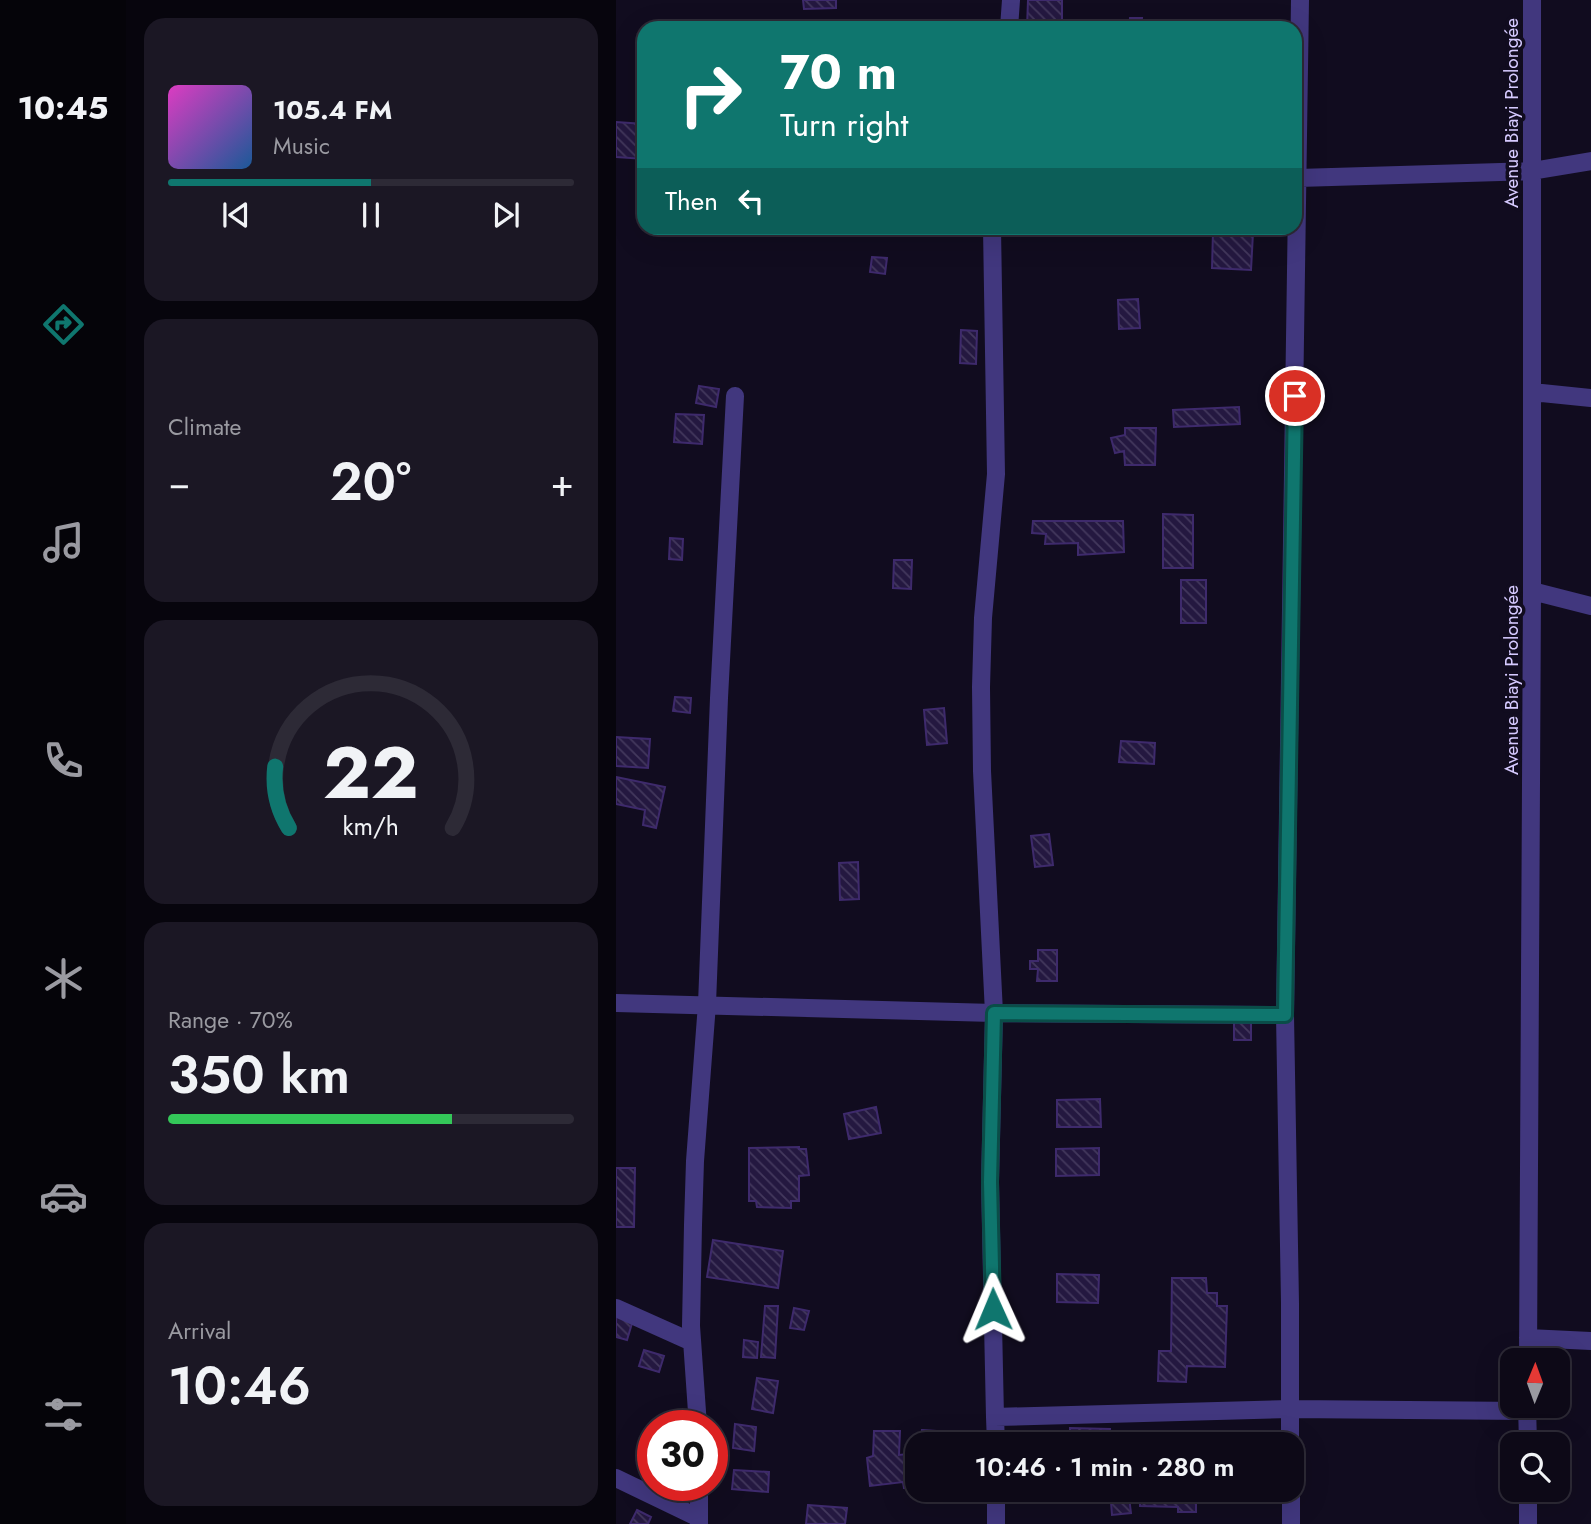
<!DOCTYPE html>
<html lang="en">
<head>
<meta charset="utf-8">
<style>
	:root { --surface:#0d0917; --page:#1b1724; --text:#f1f3f6; --muted:#9a9aa1; --line:#2d2a36; --accent:#0f766e }
	body { margin:0; font-family:Jost,sans-serif; background:var(--page); color:var(--text); height:100vh; display:flex; flex-direction:column; font-size:26px; white-space:nowrap }
	* { box-sizing:border-box; margin:0 }
	p { font-size:23px; color:var(--muted) }
	.icon { flex:none; width:38px; height:38px; fill:none; stroke:currentColor; stroke-width:2; stroke-linecap:round; stroke-linejoin:round }
	.map { position:relative; flex:1; overflow:hidden }
	.drawer { display:flex; flex-direction:column; gap:18px; padding:18px; background:#07050d; width:490px }
	.drawer>* { flex:none }
	.hud { position:absolute; left:21px; top:21px; width:665px; height:214px; border-radius:21px; box-shadow:0 7px 28px #0002,0 0 0 2px var(--line); background:#0f766e; color:#fff; overflow:hidden }
	.needle { width:46px; rotate:1deg }
	.tools { position:absolute; left:884px; top:1348px; display:grid; gap:14px }
	.tools a { display:grid; place-items:center; width:70px; height:70px; border-radius:14px; background:var(--surface); box-shadow:0 7px 28px #0002,0 0 0 2px var(--line); font-size:35px }
	.speed { position:absolute; left:21px; top:1410px; display:flex; gap:14px; font-size:35px; font-weight:700; text-align:center }
	.speed>* { display:grid; place-content:center; width:91px; height:91px; border-radius:50%; background:var(--surface); box-shadow:0 7px 28px #0002,0 0 0 2px var(--line); line-height:1 }
	.speed .limit { border:10px solid #d22; background:#fff; color:#111 }
	.pin { position:absolute; display:grid; place-items:center; width:60px; height:60px; color:#fff; margin:-30px; border:4px solid #fff; border-radius:50%; box-shadow:0 2px 7px #0007 }
	.me { position:absolute; width:77px; margin:-38px; rotate:359deg; stroke-linejoin:round; filter:drop-shadow(0 0 5px #0008) }
	.turn { display:flex; align-items:center; gap:24px; height:147px; padding:0 28px; font-size:32px }
	.turn .icon { width:91px; height:91px; stroke-width:2.5 }
	.turn b { display:block; font-size:49px; line-height:60px }
	.then { display:flex; align-items:center; height:66px; padding:0 28px; background:#0003; gap:14px; font-size:26px }
	.big { font-size:52px; font-weight:600; line-height:1.1 }
	.drawer .card { flex:1; display:flex; flex-direction:column; justify-content:center; gap:10px; min-width:0; padding:0 24px; border-radius:21px; background:var(--page) }
	.drawer .dial { align-items:center; gap:0 }
	.dial svg { height:182px; overflow:visible; fill:none; stroke:var(--line); stroke-width:7; stroke-linecap:round; text-anchor:middle }
	.dial text { fill:var(--text); stroke:none }
	.song { display:flex; align-items:center; gap:21px }
	.cover { width:84px; height:84px; border-radius:10px; background:linear-gradient(135deg,hsl(310 70% 55%),hsl(210 70% 35%)) }
	.played { height:7px; border-radius:4px; background:linear-gradient(90deg,var(--accent) 50%,var(--line) 50%) }
	.keys { display:flex; justify-content:space-around; direction:ltr }
	.heat { display:flex; justify-content:space-between; align-items:center; font-size:38px; direction:ltr }
	.charge { height:10px; border-radius:5px; background:linear-gradient(90deg,#34c759 70%,var(--line) 0) }
	.trip { position:absolute; left:289px; top:1432px; width:399px; height:70px; border-radius:21px; background:var(--surface); box-shadow:0 7px 28px #0002,0 0 0 2px var(--line); font-weight:600; line-height:70px; text-align:center }
	main { display:flex; flex:1; min-height:0 }
	.dock { display:flex; flex-direction:column; width:126px; justify-content:space-around; align-items:center; background:#050409; color:var(--muted) }
	.dock .icon { width:49px; height:49px }
	.dock .active { color:var(--accent) }
	.dock b { font-size:32px; color:var(--text) }
	.map>svg:first-child { display:block }
	.building { fill:url(#building-back-hatch); stroke:#3e2a6c; stroke-width:2 }
	.lines { fill:none; stroke-linecap:round; stroke-linejoin:round }
	.street { stroke:#41377e; stroke-width:18 }
	.route-casing { stroke:#0a4d48; stroke-width:18 }
	.route { stroke:#0f766e; stroke-width:12 }
	.labels { text-anchor:middle; dominant-baseline:central; stroke-width:7; stroke-linejoin:round; paint-order:stroke }
	.street-label { font-size:19px; fill:#d6caff; stroke:#110c1f }
</style>
</head>
<body>
<main>
<nav class="dock">
<b>10:45</b>
<svg class="icon active" aria-label="directions" viewBox="0 0 24 24"><path d="M12 3l9 9-9 9-9-9zM9 14v-3h6M13 9l2 2-2 2"/></svg>
<svg class="icon" aria-label="music" viewBox="0 0 24 24"><path d="M9 18V5l10-2v13"/><circle cx="6" cy="18" r="3"/><circle cx="16" cy="16" r="3"/></svg>
<svg class="icon" aria-label="phone" viewBox="0 0 24 24"><path d="M5 4h4l2 5-3 2q2 4 5 5l2-3 5 2v4C11 20 4 13 5 4z"/></svg>
<svg class="icon" aria-label="climate" viewBox="0 0 24 24"><path d="M12 3v18M4 7l16 10M4 17L20 7"/></svg>
<svg class="icon" aria-label="car" viewBox="0 0 24 24"><path d="M5 17H2v-5l4-1 3-4h7l3 4 3 1v5h-3M9 17h6M6 11h13"/><circle cx="7" cy="17" r="2"/><circle cx="17" cy="17" r="2"/></svg>
<svg class="icon" aria-label="filters" viewBox="0 0 24 24"><path d="M4 7h16M4 17h16"/><circle cx="9" cy="7" r="2"/><circle cx="15" cy="17" r="2"/></svg>
</nav>
<section class="drawer">
<div class="card">
<div class="song"><i class="cover"></i><div><b>105.4 FM</b><p>Music</p></div></div>
<div class="played"></div>
<div class="keys"><svg class="icon" aria-label="previous" viewBox="0 0 24 24"><path d="M18 5L8 12l10 7zM5 5v14"/></svg><svg class="icon" aria-label="pause" viewBox="0 0 24 24"><path d="M8 5v14M16 5v14"/></svg><svg class="icon" aria-label="next" viewBox="0 0 24 24"><path d="M6 5l10 7-10 7zM19 5v14"/></svg></div>
</div>
<div class="card"><p>Climate</p>
<div class="heat"><a>−</a><b class="big">20°</b><a>+</a></div>
</div>
<div class="card dial"><svg viewBox="0 0 100 80">
<path d="M14 69A42 42 0 1 1 86 69"/>
<path d="M14 69A42 42 0 0 1 8 42" stroke="#0f766e"/>
<text x="50" y="56" font-size="32" font-weight="700">22</text>
<text x="50" y="72" font-size="11">km/h</text>
</svg></div>
<div class="card"><p>Range · 70%</p><b class="big">350 km</b><div class="charge"></div></div>
<div class="card"><p>Arrival</p><b class="big">10:46</b></div>
</section>
<div class="map">
<svg width="975" height="1524" viewBox="0 0 975 1524">
	<defs>
		<pattern id="building-back-hatch" width="6" height="6" patternUnits="userSpaceOnUse" patternTransform="scale(1.75)"><rect width="6" height="6" fill="#241840"/><path d="M-1 5l2 2M0 0l6 6M5-1l2 2" fill="none" stroke="#43385d"/></pattern>
	</defs>
	<rect width="100%" height="100%" fill="#110c1f"/>
	<!-- building -->
	<path class="building" d="M187 0H220V8L188 9Z
		M412 0H446V28H411Z
		M514 18H526L525 28H513Z
		M0 122 28 124V159L0 157Z
		M597 231 637 233 635 270 596 268Z
		M256 257 271 258 269 274 254 272Z
		M522 299 524 328 503 329 502 300Z
		M345 330 361 331 360 364 344 363Z
		M83 386 103 389 100 407 80 403Z
		M623 407 624 424 558 427 557 410Z
		M60 414 88 415 86 444 58 442Z
		M509 428H540L539 465H509L508 451 499 453 495 438 509 435Z
		M547 514 577 515V568H547Z
		M417 521H507L508 552 462 555V543L429 544 430 534 416 533Z
		M54 538 67 539 66 560 53 559Z
		M278 560H296L295 589 277 588Z
		M565 580H590V623H565Z
		M59 697 75 698 74 713 57 711Z
		M328 708 331 743 311 745 308 710Z
		M0 737 34 739 32 768 0 766Z
		M505 741 539 743 538 764 503 762Z
		M0 777 49 787 40 828 27 825 29 810 0 804Z
		M433 834 437 865 419 867 415 836Z
		M242 862 243 899 224 900 223 863Z
		M422 950H441V981H421L422 969H414V961H422Z
		M618 1021H635V1040H618Z
		M484 1099 485 1127H441V1100Z
		M260 1107 265 1133 233 1139 228 1114Z
		M183 1147V1149H190L193 1175 183 1176V1201H175V1208L141 1207 140 1201H133V1148Z
		M483 1148V1175L440 1176V1149Z
		M0 1168H19L18 1227H0Z
		M97 1240 167 1251 162 1288 91 1277Z
		M441 1274 483 1275 482 1303 441 1302Z
		M556 1278H590L591 1293H601V1306H611L609 1367 571 1366 570 1382 542 1381 543 1351H555Z
		M149 1306H162L159 1358 145 1357Z
		M178 1308 193 1311 188 1330 174 1328Z
		M0 1316 17 1320 11 1340 0 1337Z
		M128 1340 142 1342 141 1358 127 1357Z
		M28 1350 48 1356 43 1372 23 1366Z
		M141 1378 162 1381 157 1413 136 1409Z
		M119 1424 140 1427 138 1451 117 1448Z
		M454 1428 494 1429 493 1444H454Z
		M306 1430 335 1432V1444H305Z
		M258 1431H284L283 1455 301 1453V1488H288L287 1482 254 1486 251 1458 257 1456Z
		M524 1433 564 1434V1444H524Z
		M118 1470 153 1472 152 1492 116 1489Z
		M494 1489H512L515 1513 496 1515Z
		M524 1489H580V1512H562V1507L524 1506Z
		M192 1505 231 1508 229 1524H190Z
		M21 1510 35 1517 32 1524H14Z"/>
	<g class="lines">
		<!-- street -->
		<path class="street" d="M393 28 395 0
			M682 178 916 171 975 161
			M376 228 380 474 367 618 365 687 366 771 378 1013 374 1182 379 1417
			M916 392 975 398
			M916 591 975 606
			M0 1003 378 1013 669 1015
			M0 1308 76 1342
			M912 1338 975 1341
			M912 1360 916 591V0
			M911 1405 912 1444
			M82 1426 75 1326 77 1225 79 1161 91 1004 103 698 119 396
			M380 1444 379 1417 674 1409 911 1411
			M674 1444V1303L669 1015 684 0
			M0 1478 83 1518
			M83 1486V1524
			M380 1489V1524
			M675 1489V1524
			M912 1489V1524"/>
	</g>
	<g class="lines">
		<defs>
			<path id="route" d="M377 1309 374 1182 378 1013 669 1015 679 396"/>
		</defs>
		<!-- route casing -->
		<use href="#route" class="route-casing"/>
		<!-- route -->
		<use href="#route" class="route"/>
	</g>
	<g class="labels">
		<!-- street labels -->
		<g class="street-label">
			<text transform="translate(895 113) rotate(-90)">Avenue Biayi Prolongée</text>
			<text transform="translate(895 680) rotate(-90)">Avenue Biayi Prolongée</text>
		</g>
	</g>
</svg>
<div class="tools">
<a><svg class="needle" viewBox="-14 -14 28 28"><path d="M0-13l5 13h-10z" fill="#e53935"/><path d="M0 13l5-13h-10z" fill="#9a9aa1"/></svg></a>
<a><svg class="icon" aria-label="search" viewBox="0 0 24 24"><circle cx="10" cy="10" r="6"/><path d="M15 15l6 6"/></svg></a>
</div>
<div class="speed"><div class="limit">30</div></div>
<div class="pin" style="left:679px;top:396px;background:#d93025"><svg class="icon" aria-label="arrive" viewBox="0 0 24 24"><path d="M6 21V4h12l-3 4 3 4H6"/></svg></div>
<svg class="me" style="left:377px;top:1309px" viewBox="-20 -20 40 40"><path d="M0-17L14 15 0 8-14 15z" fill="#0f766e" stroke="#fff" stroke-width="4"/></svg>
<div class="trip">10:46 · 1 min · 280 m</div>
<div class="hud">
<div class="turn"><svg class="icon" aria-label="right" viewBox="0 0 24 24"><path d="M7 20v-9h11M14 6l5 5-5 5"/></svg><div><b>70 m</b>Turn right</div></div>
<div class="then">Then<svg class="icon" aria-label="left" viewBox="0 0 24 24"><path d="M17 20v-9H6M10 6l-5 5 5 5"/></svg></div>
</div>
</div>
</main>
</body>
</html>
